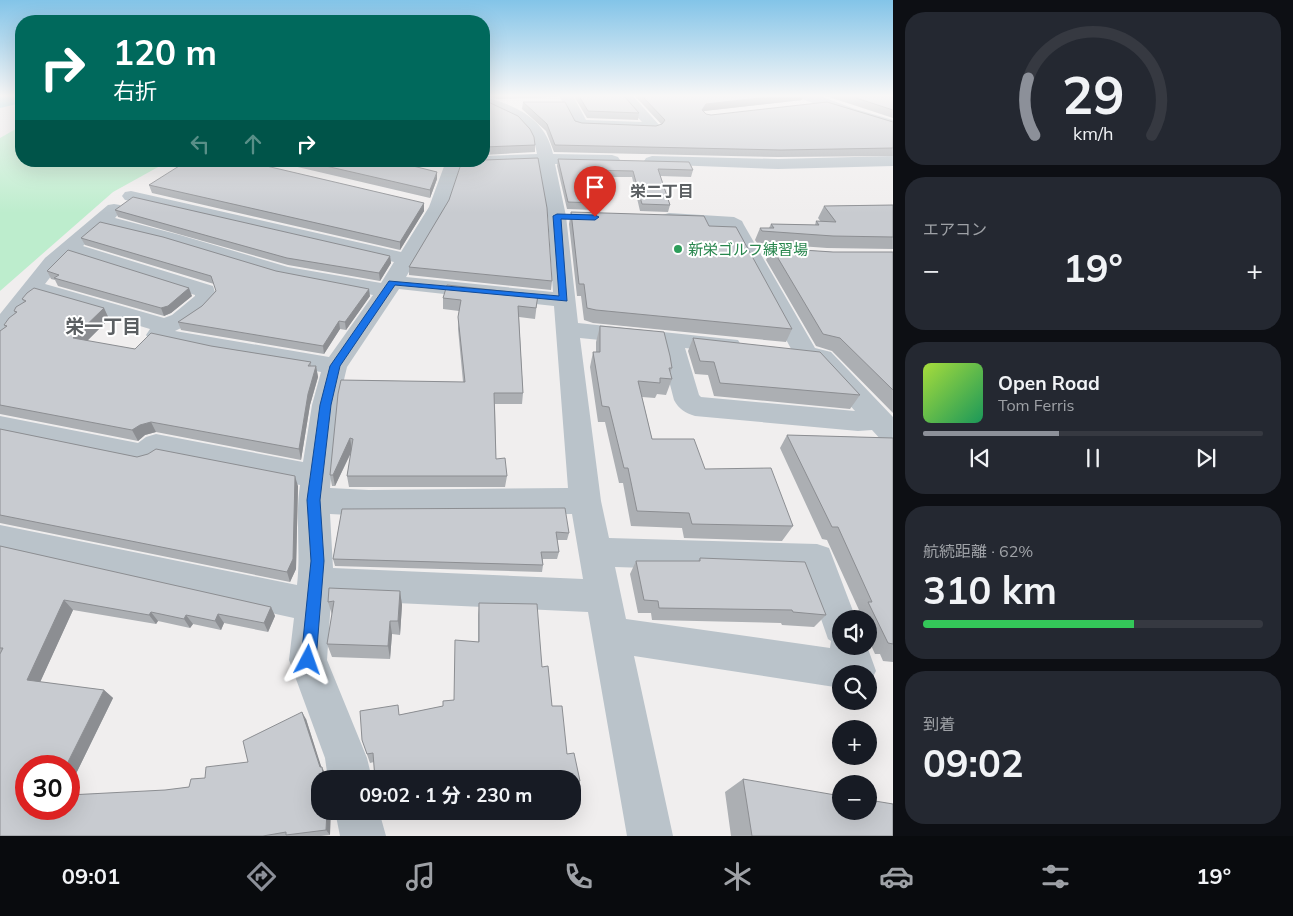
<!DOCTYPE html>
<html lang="ja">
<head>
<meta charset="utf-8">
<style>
	:root { --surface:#171b24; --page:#242831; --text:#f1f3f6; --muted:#9ea1a6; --line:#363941; --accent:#8c9099 }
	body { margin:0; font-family:Mulish,"Noto Sans JP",sans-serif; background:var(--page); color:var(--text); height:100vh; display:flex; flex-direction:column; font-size:19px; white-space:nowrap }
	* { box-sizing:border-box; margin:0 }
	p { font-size:16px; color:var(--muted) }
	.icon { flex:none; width:28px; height:28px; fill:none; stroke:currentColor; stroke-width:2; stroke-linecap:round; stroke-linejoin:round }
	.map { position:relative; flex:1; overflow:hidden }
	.drawer { display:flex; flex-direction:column; gap:12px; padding:12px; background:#0d0f14; width:400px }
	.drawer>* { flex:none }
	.hud { position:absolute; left:15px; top:15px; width:475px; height:152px; border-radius:20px; box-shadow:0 5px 20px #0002; background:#00695c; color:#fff; overflow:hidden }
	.tools { position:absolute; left:832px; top:610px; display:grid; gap:10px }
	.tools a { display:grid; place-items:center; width:45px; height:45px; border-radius:50%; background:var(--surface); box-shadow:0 5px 20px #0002; font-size:25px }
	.speed { position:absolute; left:15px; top:755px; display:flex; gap:10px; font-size:25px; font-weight:700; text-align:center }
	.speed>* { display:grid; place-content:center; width:65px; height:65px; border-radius:50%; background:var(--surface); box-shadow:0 5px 20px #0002; line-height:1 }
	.speed .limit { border:8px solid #d22; background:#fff; color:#111 }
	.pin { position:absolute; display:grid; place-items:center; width:42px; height:42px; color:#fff; margin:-51px -21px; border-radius:50% 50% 50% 0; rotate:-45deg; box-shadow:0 0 5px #0007 }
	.pin .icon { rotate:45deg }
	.me { position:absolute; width:55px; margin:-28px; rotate:4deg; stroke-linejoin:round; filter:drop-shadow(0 0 4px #0008) }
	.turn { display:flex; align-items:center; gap:18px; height:105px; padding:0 15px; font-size:22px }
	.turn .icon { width:65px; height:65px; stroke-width:2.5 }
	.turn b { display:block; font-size:35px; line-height:42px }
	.lanes { display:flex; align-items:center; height:48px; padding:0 15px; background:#0003; justify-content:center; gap:25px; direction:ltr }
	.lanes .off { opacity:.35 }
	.big { font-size:38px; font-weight:700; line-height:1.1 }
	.drawer .tile { flex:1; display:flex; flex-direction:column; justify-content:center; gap:8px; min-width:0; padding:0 18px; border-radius:20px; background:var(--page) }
	.drawer .dial { align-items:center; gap:0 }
	.dial svg { height:130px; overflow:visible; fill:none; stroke:var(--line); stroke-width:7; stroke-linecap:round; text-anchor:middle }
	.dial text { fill:var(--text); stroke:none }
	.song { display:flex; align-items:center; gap:15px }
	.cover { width:60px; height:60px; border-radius:8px; background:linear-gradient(135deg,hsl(80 70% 55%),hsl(150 70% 35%)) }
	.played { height:5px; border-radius:2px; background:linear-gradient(90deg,var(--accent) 40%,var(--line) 40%) }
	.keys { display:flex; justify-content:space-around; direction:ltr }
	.heat { display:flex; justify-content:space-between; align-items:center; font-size:28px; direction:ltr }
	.charge { height:8px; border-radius:4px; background:linear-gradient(90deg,#34c759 62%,var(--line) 0) }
	.trip { position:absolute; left:311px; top:770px; width:270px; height:50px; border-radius:20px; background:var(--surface); box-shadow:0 5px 20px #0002; font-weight:700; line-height:50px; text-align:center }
	.tabs { display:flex; height:80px; justify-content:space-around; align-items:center; background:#090b0e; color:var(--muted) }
	.tabs .icon { width:35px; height:35px }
	.tabs .selected { color:var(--accent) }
	.tabs b { font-size:22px; color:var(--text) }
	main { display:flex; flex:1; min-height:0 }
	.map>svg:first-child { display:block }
	.green { fill:#bdedcd }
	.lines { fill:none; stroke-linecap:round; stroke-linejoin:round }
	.river { fill:#8cdbe8; fill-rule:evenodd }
	.minor { fill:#bac3ca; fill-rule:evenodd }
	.wall { fill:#acafb3 }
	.shaded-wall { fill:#8c8e92 }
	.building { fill:#c8cbd0; stroke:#8c8e92 }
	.route { fill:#1a73e8; stroke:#114b97 }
	.leisure-dot { fill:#2e9e5b; stroke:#fff; stroke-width:2 }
	.labels { text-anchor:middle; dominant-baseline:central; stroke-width:4; stroke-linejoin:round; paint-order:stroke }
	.far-leisure-label { font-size:15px; fill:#27864d; stroke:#fff; text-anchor:start }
	.far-neighbourhood-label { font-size:16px; font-weight:bold; fill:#5b5f62; stroke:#fff }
	.neighbourhood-label { font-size:19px; font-weight:bold; fill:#5b5f62; stroke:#fff }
</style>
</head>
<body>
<main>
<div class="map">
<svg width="893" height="836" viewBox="0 0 893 836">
	<rect width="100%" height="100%" fill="#f0eeee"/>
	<!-- green -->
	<path class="green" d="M21 126V161H169L113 192 0 291V138Z"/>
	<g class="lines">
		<!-- river -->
		<path class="river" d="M0 96H21V103L0 108Z"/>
		<!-- minor -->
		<path class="minor" d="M559 96H573L586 120 642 122 618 96H633L661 127 659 130 654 131 576 127Z
			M800 96H820L855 109 893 120V128L845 115 802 99Z
			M484 97C516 105 546 119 553 154L612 155 618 157 620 160 618 163 612 165 555 164 566 216 578 323 738 340 741 345 738 350 729 353 685 348 699 395 701 397 855 411 813 364 797 360 727 229 723 227 669 225 662 223 660 219 662 215 669 213 734 217 742 221 744 225 815 348 831 352 893 417V445L883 442 872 430 858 431 695 416C685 413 679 409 674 400L660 346 580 338 601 501 609 538 817 544 829 548 856 619H841V646H867L876 671 869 685V674H841V688L634 656 673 836H627L588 612 331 600 327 660 367 758 372 779H328L325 758 289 660 294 618 0 553V525L297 585C301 552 295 518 300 485L161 457 153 463 143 466 0 436V416L138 443 146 437 156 434 303 462 312 405 321 372 215 355 150 340 146 335 150 329 36 295 8 336 0 338V314L45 258 108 205 114 204 120 205 123 209 115 218 180 235 288 267 381 283 394 262 131 201 125 200 122 196 125 192 131 191 401 252 429 207 446 161H462L447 207 406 277 553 292 548 216 539 164 484 166 478 164 476 161H484V156L537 154C533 125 510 114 484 105ZM104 227 166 243 278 277 373 295 329 357 175 331C190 324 207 312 217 298L213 286 83 246ZM72 256 195 295V296L172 315 164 318 45 284 59 266ZM399 289 554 306 568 488 369 490 330 488 338 405 347 367ZM330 514 369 516 572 514 583 579 333 568ZM615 567 805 573 828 639 831 641 830 648 626 619Z
			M652 156 778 159 893 156V166L778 169 646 164 644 161 646 158Z
			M335 811H379L386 836H340Z"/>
	</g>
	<!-- wall -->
	<path class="wall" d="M486 96H558V97L498 99Z
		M574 96H624L639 113 638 120 587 118Z
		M635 96H803L802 100 704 111 706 114 711 115 893 122V156L778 157 554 152 546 131 522 109 523 102 582 123 656 126 661 124Z
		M826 96H893V118Z
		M484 100 535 145V152L484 155Z
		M558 159 693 170 691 177 660 176 670 205 668 212 640 211 632 177H589L596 203 595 210 567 209 557 166Z
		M272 161H393L437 179 430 198Z
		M420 161H445L442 166Z
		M149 185 424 203V211L400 250 152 193Z
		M449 200 552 281 551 290 409 275V267Z
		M893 205V249L827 248 757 243 755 240 760 228H769L771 224 815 225 816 221 821 222 818 218 824 206Z
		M115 210 390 256 391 263 380 281 288 265 118 217Z
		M571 212 709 226 792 329 786 342 593 323 584 320 581 296H577L569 224Z
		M81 238 276 271 370 296 346 330 340 329 324 354 181 330 178 322 202 306 216 291 214 284 85 245Z
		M772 248 833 252H893V413L832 351 816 346 766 260Z
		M47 271 192 296 171 313 164 316 58 286 55 280 51 279Z
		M538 295 535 319 519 317 523 393 522 404H495L496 459 507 476 505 487H349L347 476 351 453 335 486H332L330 475 341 380 463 382 458 329 459 311 443 309V298Z
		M22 299 104 308 109 319 87 341 135 349 211 346 311 362V366H316L318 377 310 405 301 460 156 432 145 435 138 441 0 414V331L5 327 4 325 15 313 14 311 24 302Z
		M600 326 672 368 670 373 672 379 666 395 657 394 655 398 642 397 652 439 705 469 793 526 782 541 684 538 682 528 631 526 623 483H619L605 422H598L590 367 593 352H596V342Z
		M693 338 860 395 850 409 714 396 708 375 695 374 688 351Z
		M0 429 137 457 298 486 296 569 290 582 0 523Z
		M787 435 893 438V662L883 661 880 654H875L869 641V619H859L856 613 859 610 827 540 822 539 780 448Z
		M342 509 569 533 567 540H557L559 552 557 559H543V565L542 572 335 566 333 559Z
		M0 546 271 607 275 616 268 632 224 623 221 630 193 624 190 628 158 621 156 624 73 610 40 682 104 690 113 698 69 788V766L26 809 189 787 205 778 248 762 306 719 321 767 325 774 329 775 331 779H320L330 835 321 836H0Z
		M700 558 826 615 814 627 782 625 781 623 652 620 651 613H638L630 574 636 561H698Z
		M400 591 402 605 400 635 392 634 390 659 332 657 327 644 332 615 328 602Z
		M479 603 542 667 552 706 567 754 580 781 575 790H572V779H375L374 762 370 763 362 740 399 715 443 706V701L454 700 478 642V615Z
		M743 779 893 836H731L725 792Z"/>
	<!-- shaded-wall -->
	<path class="shaded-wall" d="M777 96H803L802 100 704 111 702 110 706 104Z
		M437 172V179L430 198V190Z
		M424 203V211L400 250V242Z
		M390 256 391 263 380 281 379 273Z
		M189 288 192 296 171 313 164 316 161 308Z
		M369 289 370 296 346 330 345 322Z
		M104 308 109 319 79 349 73 338Z
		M339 321 340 329 324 354 323 346Z
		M316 366 318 377 310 405 301 460 299 449 308 394Z
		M151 422 156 432 145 435 138 441 132 430 140 425Z
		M350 438 352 450 335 486 333 475Z
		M295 476 298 486 296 569 290 582 287 572Z
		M400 591 402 605 400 635 398 621Z
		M64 600 73 610 37 689 27 680Z
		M271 607 275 616 268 632 264 623Z
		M151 612 158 621 156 624 149 615Z
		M218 614 224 623 221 630 215 621Z
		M186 615 193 624 190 628 184 619Z
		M390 621 392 634 390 659 388 646Z
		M104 690 113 698 69 788V766H66Z
		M302 712 306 719 323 772 322 767 325 773 326 779 320 767Z
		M327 811H331L330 835 326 830Z"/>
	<!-- building -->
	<path class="building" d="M579 96H624L639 113 588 111Z
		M642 96H777L706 104 702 110 706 114 711 115 827 102 893 122V148L781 150 555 145 547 124 523 102H565L575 121 582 123 656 126 662 124 665 120Z
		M850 96H893V110Z
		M484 100 518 116 530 129 534 137 535 145 484 147V148Z
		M538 158 547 208 552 281 409 267 449 200 462 161H484V160Z
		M558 159 689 162 693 170 658 169 670 205 642 204 633 171 587 170 596 203 568 202Z
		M187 161H245L424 203 400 242 149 185Z
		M304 161H393L437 172 430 190Z
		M133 197 390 256 379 273 287 258 115 210Z
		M893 205V237L833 236 762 231 760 228H774L771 224 819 225 816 221 836 222 824 206Z
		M571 212 704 216 709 226 736 227 792 329 596 310 587 308 584 284H579Z
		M100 222 163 237 276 271 369 289 345 322 339 321 323 346 178 322 202 306 216 291 211 276 81 238Z
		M772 248 833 252H893V390L840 338 823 334Z
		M68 250 189 288 168 306 161 308 54 278 59 275 47 271Z
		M447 285 538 295 536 308 518 306 523 393H494L496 459 505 458 507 476H347L353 439 350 438 333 475H330L338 394 341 380 465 382 458 317 461 300 443 298Z
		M34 288 104 308 73 338 135 349 151 333 211 346 311 362 308 366H316L308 394 299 449 151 422 140 425 132 430 0 405V331L7 326 4 325 9 318 17 312 14 311 16 307 26 301 22 299 27 293Z
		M600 326 664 332 670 356 672 368H669L672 379 660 378V383L638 381 652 439H694L705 469 771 468 793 526 692 524 689 513 637 511 628 468H624L609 407 602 406 593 352H600Z
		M693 338 820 352 860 395 720 383 714 362 700 361Z
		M0 429 137 457 148 454 156 449 295 476 293 559 287 572 0 515Z
		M787 435 893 438V644L888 643 868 602H872L838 527H832Z
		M565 508 569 533 556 532 559 552H541L543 565 333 559 342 509Z
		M0 546 271 607 264 623 218 614 215 621 186 615 184 619 151 612 149 615 64 600 27 680 104 690 66 766H26V809H69V795L165 790 189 787 191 779 205 778 206 767 248 762 243 741 302 712 320 767H322L323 774 329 775 328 779H320V811H327L326 830 286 835V832L263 836H0V654L3 648H0Z
		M700 558 805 562 826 615 793 612 792 610 659 608 658 601 644 600 636 561H700Z
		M329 588 400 591 398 621H390L388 646 327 644 334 601 328 602Z
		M479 603 537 604 542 667 548 666 552 706H562L567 754 574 753 580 781 572 782V779H556L555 774 523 779H452V778L448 779H375L373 753 367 754 362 740 360 711 398 705 399 715 443 706V701L454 700 455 640 479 642Z
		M743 779 841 796V811H869V800L893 804V836H752Z"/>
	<!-- sky -->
	<linearGradient id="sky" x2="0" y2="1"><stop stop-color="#83c4e8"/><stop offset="0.45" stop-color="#f8f7f7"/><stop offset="1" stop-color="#f8f7f7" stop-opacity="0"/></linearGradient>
	<rect width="893" height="213" fill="url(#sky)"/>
	<!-- route -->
	<path class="route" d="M557 214 595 215 599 217 595 220 561 219 567 301 395 285 340 366 331 405 320 500 324 561 316 660 314 666 308 668 303 666 301 660 311 561 307 500 320 405 330 366 389 281 559 296 553 216Z"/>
	<!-- markers -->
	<circle class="leisure-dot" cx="678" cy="249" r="5"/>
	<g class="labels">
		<!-- far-leisure labels -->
		<g class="far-leisure-label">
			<text x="688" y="249">新栄ゴルフ練習場</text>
		</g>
		<!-- far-neighbourhood labels -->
		<g class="far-neighbourhood-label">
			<text x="662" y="191">栄二丁目</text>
		</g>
		<!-- neighbourhood labels -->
		<g class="neighbourhood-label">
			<text x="103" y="326">栄一丁目</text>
		</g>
	</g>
</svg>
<div class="tools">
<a><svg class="icon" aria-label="sound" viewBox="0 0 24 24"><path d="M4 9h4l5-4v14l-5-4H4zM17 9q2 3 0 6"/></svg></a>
<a><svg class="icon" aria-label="search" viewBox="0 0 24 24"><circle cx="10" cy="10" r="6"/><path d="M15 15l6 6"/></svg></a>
<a>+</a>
<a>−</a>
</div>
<div class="speed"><div class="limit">30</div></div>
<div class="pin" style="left:595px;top:217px;background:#d93025"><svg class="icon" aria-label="arrive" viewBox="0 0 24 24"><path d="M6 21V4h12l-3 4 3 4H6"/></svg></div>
<svg class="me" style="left:308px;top:660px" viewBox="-20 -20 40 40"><path d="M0-17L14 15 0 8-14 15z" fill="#1a73e8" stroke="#fff" stroke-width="4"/></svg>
<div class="trip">09:02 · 1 分 · 230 m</div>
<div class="hud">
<div class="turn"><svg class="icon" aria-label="right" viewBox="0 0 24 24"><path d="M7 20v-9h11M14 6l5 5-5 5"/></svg><div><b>120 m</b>右折</div></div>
<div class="lanes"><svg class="icon off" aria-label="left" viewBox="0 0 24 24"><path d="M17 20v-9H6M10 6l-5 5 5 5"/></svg><svg class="icon off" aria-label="ahead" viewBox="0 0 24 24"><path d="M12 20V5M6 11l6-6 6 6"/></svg><svg class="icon" aria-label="right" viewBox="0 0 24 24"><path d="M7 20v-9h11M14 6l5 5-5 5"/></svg></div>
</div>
</div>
<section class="drawer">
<div class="tile dial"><svg viewBox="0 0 100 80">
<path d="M14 69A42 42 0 1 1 86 69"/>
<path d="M14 69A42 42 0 0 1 10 34" stroke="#8c9099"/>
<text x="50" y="56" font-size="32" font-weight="700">29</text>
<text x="50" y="72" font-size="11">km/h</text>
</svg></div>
<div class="tile"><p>エアコン</p>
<div class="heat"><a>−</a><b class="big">19°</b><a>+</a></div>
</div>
<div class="tile">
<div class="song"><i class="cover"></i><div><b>Open Road</b><p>Tom Ferris</p></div></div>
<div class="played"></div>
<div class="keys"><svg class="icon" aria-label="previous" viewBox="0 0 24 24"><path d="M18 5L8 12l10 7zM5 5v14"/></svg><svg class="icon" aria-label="pause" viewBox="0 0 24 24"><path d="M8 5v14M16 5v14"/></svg><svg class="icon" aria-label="next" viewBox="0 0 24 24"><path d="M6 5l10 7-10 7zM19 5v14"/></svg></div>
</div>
<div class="tile"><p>航続距離 · 62%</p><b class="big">310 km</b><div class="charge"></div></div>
<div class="tile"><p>到着</p><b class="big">09:02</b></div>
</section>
</main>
<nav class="tabs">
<b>09:01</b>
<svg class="icon selected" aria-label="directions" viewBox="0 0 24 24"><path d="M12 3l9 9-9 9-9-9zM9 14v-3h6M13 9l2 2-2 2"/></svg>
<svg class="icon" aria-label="music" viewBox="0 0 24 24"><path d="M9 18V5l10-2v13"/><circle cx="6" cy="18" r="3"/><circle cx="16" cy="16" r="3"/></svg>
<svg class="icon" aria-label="phone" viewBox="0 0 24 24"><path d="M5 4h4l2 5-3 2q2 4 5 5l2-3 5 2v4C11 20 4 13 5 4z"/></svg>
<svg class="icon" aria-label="climate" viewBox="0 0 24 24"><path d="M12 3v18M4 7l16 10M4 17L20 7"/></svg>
<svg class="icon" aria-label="car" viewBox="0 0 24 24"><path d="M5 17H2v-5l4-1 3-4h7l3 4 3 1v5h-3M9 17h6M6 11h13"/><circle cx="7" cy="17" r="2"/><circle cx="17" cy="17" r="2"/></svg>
<svg class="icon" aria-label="filters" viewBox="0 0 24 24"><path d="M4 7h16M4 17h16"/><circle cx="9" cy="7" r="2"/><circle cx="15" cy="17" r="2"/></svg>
<b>19°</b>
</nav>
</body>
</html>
